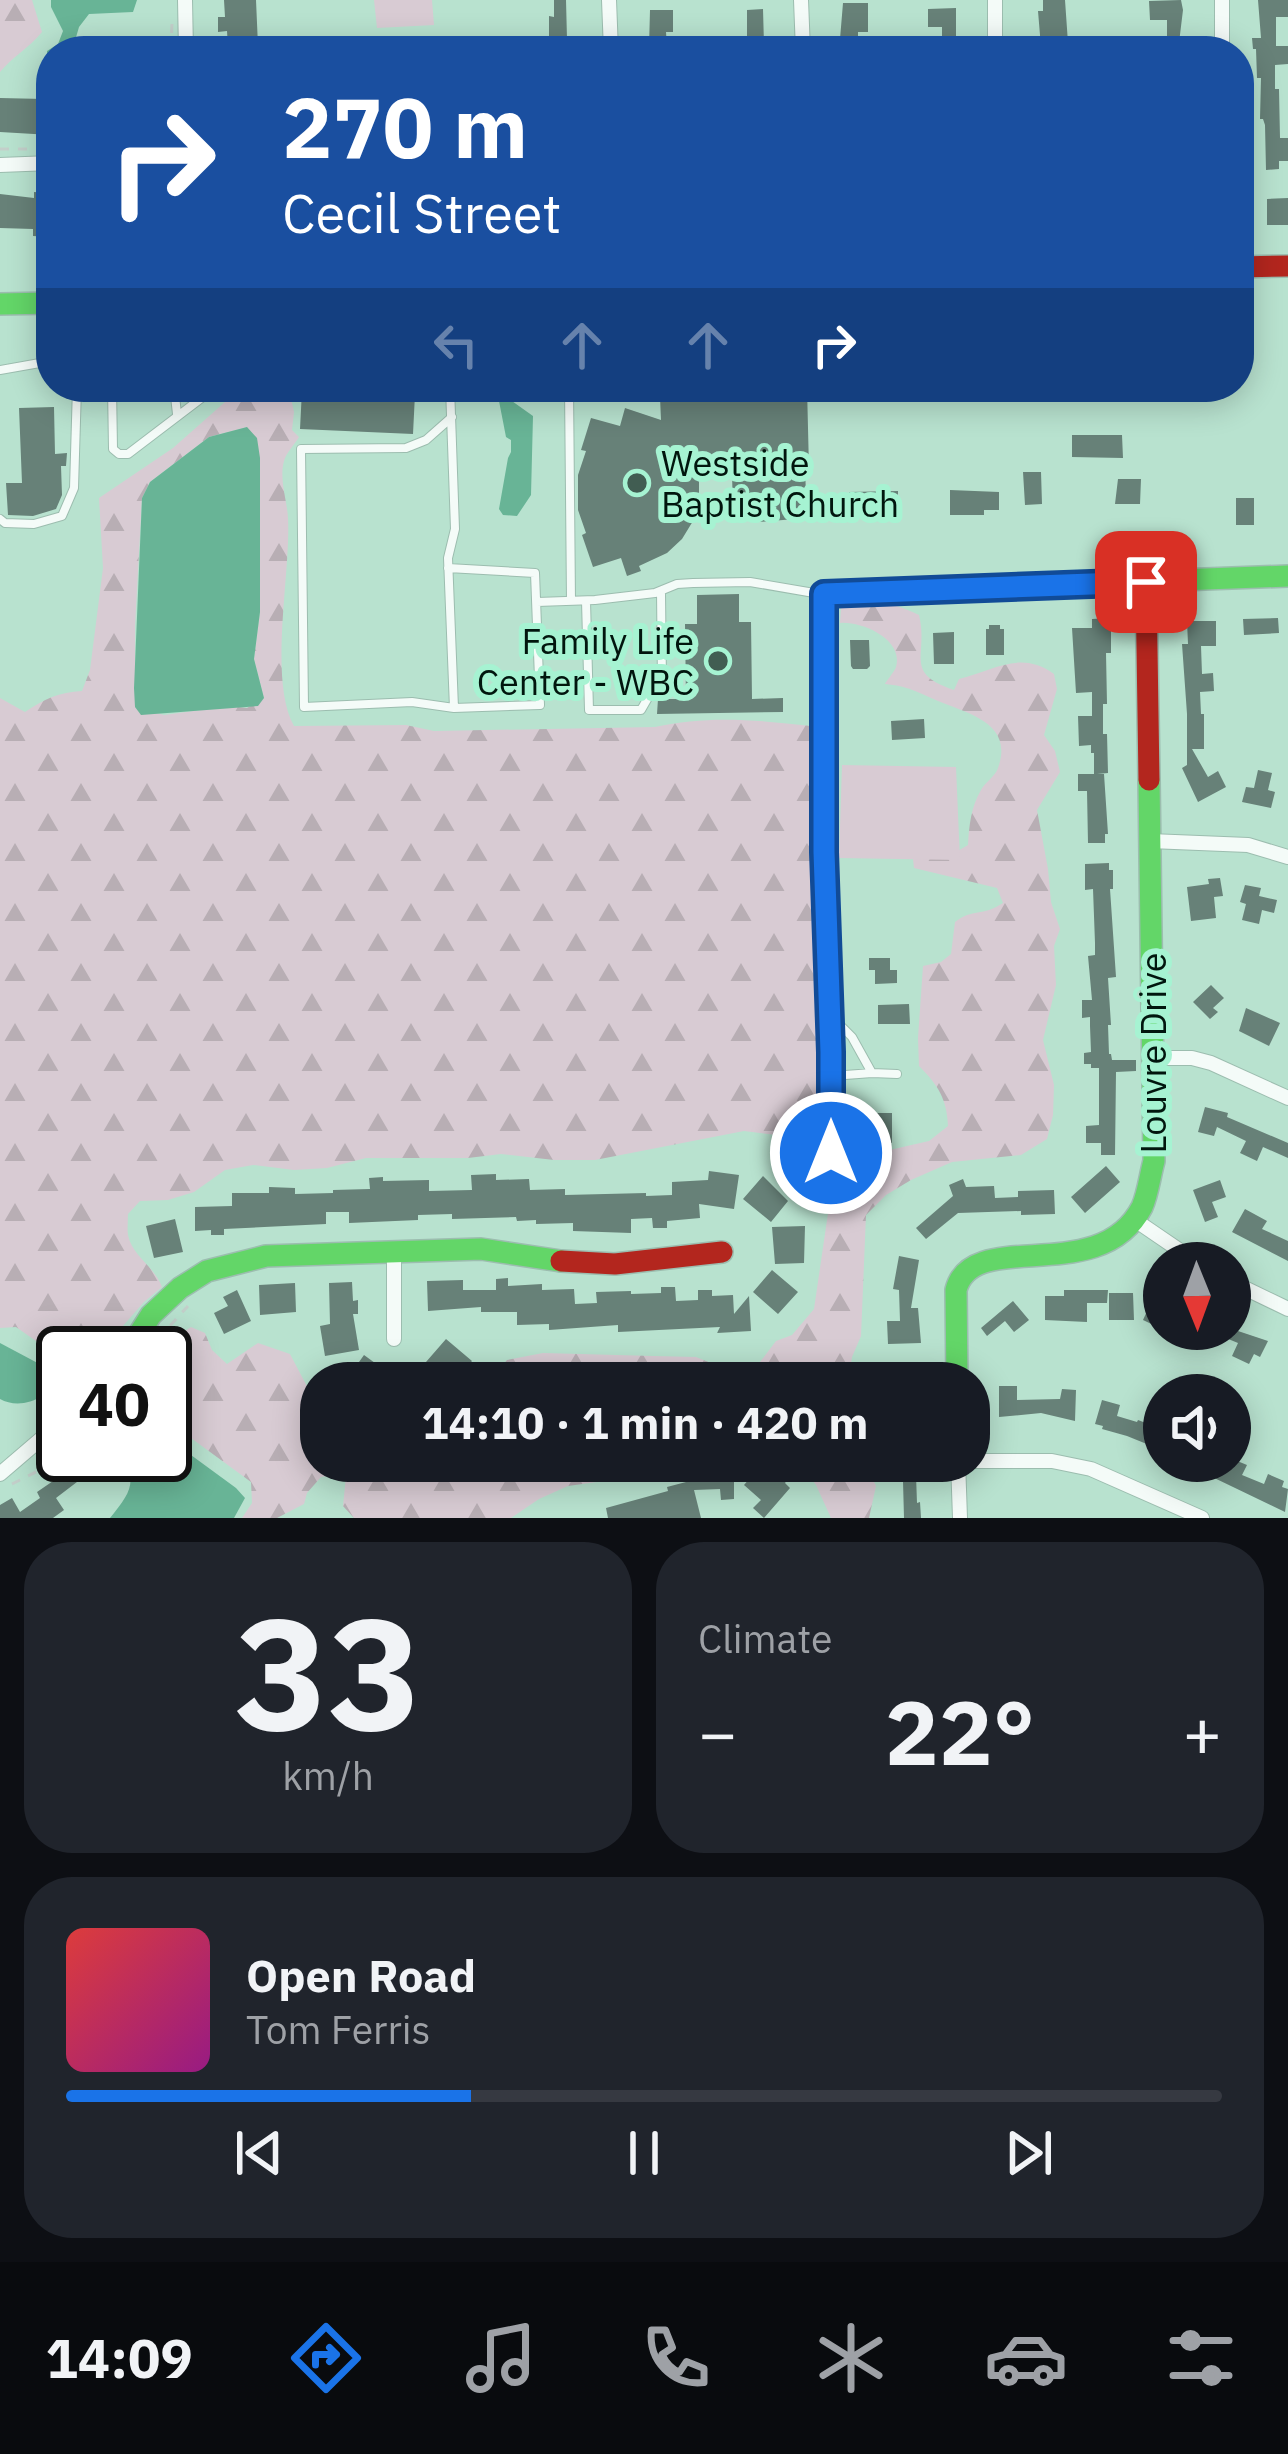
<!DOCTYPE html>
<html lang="en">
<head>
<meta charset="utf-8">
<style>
	:root { --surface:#171b24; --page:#20242c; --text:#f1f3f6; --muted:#9ea1a6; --line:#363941; --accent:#1a73e8 }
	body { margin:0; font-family:"IBM Plex Sans",sans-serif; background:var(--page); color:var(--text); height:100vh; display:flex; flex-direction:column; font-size:45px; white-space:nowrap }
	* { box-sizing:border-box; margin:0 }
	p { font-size:39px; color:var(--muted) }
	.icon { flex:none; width:66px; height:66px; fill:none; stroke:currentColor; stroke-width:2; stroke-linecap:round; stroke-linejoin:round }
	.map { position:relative; height:1518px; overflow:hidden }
	.side { display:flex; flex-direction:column; gap:24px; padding:24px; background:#0d0f14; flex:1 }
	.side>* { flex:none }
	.top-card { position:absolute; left:36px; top:36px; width:1218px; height:366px; border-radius:48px; box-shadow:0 6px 30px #0003; background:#1a4fa0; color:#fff; overflow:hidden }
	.needle { width:78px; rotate:179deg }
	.fabs { position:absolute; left:1143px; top:1242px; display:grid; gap:24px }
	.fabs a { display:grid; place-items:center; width:108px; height:108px; border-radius:50%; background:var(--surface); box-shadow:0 6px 30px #0003; font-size:60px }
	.speed { position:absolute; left:36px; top:1326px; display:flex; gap:24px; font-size:60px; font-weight:700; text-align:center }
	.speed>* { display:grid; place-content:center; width:156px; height:156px; border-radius:50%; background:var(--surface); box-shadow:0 6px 30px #0003; line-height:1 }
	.speed .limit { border:6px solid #111; border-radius:18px; background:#fff; color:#111 }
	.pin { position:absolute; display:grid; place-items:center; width:102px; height:102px; color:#fff; margin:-51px; border-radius:24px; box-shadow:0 6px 18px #0006 }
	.me { position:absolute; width:132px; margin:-66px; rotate:0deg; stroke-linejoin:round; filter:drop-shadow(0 0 9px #0008) }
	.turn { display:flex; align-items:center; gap:42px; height:252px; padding:0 48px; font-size:54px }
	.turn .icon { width:156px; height:156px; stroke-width:2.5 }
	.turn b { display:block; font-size:84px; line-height:102px }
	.lanes { display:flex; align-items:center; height:114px; padding:0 48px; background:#0003; justify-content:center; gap:60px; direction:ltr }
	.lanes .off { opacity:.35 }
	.big { font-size:90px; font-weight:800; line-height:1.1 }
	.side .card { flex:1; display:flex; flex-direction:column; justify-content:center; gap:18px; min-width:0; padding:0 42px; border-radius:48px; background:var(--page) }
	.side .dial { align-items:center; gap:0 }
	.dial b { font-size:156px; line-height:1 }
	.song { display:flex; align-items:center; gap:36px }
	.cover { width:144px; height:144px; border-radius:18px; background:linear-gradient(135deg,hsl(0 70% 55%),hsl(310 70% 35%)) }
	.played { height:12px; border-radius:6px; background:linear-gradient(90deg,var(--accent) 35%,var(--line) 35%) }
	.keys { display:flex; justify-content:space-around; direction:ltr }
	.heat { display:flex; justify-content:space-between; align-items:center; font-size:66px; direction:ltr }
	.side .tiles { flex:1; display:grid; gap:24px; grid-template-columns:1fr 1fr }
	.card:last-child { grid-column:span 2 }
	.trip { position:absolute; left:300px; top:1362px; width:690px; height:120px; border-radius:48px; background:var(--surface); box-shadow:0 6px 30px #0003; font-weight:800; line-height:120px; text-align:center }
	.menu { display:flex; height:192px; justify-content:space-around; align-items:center; background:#090b0e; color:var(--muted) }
	.menu .icon { width:84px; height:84px }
	.menu .selected { color:var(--accent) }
	.menu b { font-size:54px; color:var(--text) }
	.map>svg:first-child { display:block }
	.forest { fill:url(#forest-firs); fill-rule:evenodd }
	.park { fill:#d8cbd3 }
	.water { fill:#68b496 }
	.building { fill:#678178 }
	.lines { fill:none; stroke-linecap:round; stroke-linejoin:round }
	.lane-casing { stroke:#9cbdaf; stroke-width:10 }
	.street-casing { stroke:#9cbdaf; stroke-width:16 }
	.fast-casing { stroke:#9cbdaf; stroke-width:24 }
	.slow-casing { stroke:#9cbdaf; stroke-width:24 }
	.jam-casing { stroke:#9cbdaf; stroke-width:24 }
	.path { stroke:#c3cfca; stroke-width:3; stroke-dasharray:9 9; stroke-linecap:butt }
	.lane { stroke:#f4fbf8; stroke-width:8 }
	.street { stroke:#f4fbf8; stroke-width:14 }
	.fast { stroke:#63d668; stroke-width:21 }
	.slow { stroke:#ff974d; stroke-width:21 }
	.jam { stroke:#b3261e; stroke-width:21 }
	.route-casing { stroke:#114b97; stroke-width:30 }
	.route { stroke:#1a73e8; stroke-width:21 }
	.poi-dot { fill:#415d52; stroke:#a6f3d2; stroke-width:4.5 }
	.labels { text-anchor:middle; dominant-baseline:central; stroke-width:12; stroke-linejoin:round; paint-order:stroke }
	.poi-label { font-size:36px; fill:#01160e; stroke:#a6f3d2; text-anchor:start }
	.street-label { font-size:36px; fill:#01160e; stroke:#a6f3d2 }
</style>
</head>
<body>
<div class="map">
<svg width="1288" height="1518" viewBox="0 0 1288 1518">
	<defs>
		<pattern id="forest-firs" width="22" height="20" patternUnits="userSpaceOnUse" patternTransform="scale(3)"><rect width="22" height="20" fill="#d8cbd3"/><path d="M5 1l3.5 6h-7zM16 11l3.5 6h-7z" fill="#b8aeb4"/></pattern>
	</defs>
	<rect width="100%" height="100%" fill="#b8e2cf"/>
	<!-- forest -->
	<path class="forest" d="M0 0H32L42 32C29 48 12 57 0 72Z
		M290 394 294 412 292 430 299 437C295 444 286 453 284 461 279 479 287 500 288 518 291 573 268 680 294 726L406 725 434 731 655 727C707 715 759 720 811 726L815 751 818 1092 824 1148 831 1160 850 1159 929 1141 948 1126C947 1099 938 1085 919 1066L918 1038 923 966 941 962 951 954 955 922C973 908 982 917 1003 903L997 888 914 868 913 859 956 852 968 845C969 826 971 807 981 790 985 782 995 777 998 768 1014 723 969 714 938 701 917 692 908 686 885 684 886 682 896 669 896 667 904 639 861 621 840 623L841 608C871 596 891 602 919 615 929 655 902 673 954 690L959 679C995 670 1020 650 1054 674L1057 689 1044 735 1055 751 1060 772 1037 810 1048 869 1051 902 1060 929 1054 946 1056 985 1043 1040 1054 1085 1053 1115 1047 1139 1021 1155 952 1162 911 1180 886 1195 866 1215 861 1336 852 1357 848 1383H484L493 1377 507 1360 543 1353 653 1356 696 1357 726 1369H747L760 1362 776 1341 792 1335 814 1309 832 1186 818 1164 776 1135 744 1131 595 1160H554L501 1154 468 1158H366L327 1168 294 1170 253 1165 225 1170 194 1192 168 1200 140 1201 128 1214C128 1221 127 1228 128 1235 132 1256 155 1267 162 1287L144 1302 99 1353H63V1360L16 1327 0 1328V698L25 712C44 699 59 692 82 691L90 670 103 568 99 498 173 448 225 402ZM247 427 260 558V612L254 659 264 698 247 708 230 706 164 715 135 707V626L142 498 150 482 209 437Z
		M191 1327 205 1333 212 1350 227 1364 258 1343 290 1354 310 1392 321 1399V1461H686L654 1474 568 1486 539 1499 511 1518H354L343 1506 346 1476 341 1474 321 1477 307 1493 304 1504 277 1518H242L252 1503 251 1482 165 1419V1353H162L179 1335Z
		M798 1461H864L876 1486 869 1518H831L816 1485Z"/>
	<!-- park -->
	<path class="park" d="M374 0H432L434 25 377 28Z
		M842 765 956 767 960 860 839 858Z"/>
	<!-- water -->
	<path class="water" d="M51 0H137L133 12 89 14 79 27 72 51H51V57L47 58V51L58 44 63 31 51 7Z
		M505 396 533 416 531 495 517 516 503 515 499 509 508 458 511 452V440L506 437 499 401Z
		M247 427 257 438 260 458V612L254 659 264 698 258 706 141 715 135 707 134 688 142 498 150 482 209 437Z
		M0 1343 47 1368 53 1375C52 1400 19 1410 0 1399Z
		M165 1436 236 1488 245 1498 234 1518H110C129 1494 138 1484 123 1455H165Z"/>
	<!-- building -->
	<path class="building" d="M224 0H256L258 46 228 47 227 31 218 32V17H225Z
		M554 0H566L567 39H570V51H542V36H549V16L554 17Z
		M1043 0H1065L1068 43H1054V47H1041L1038 11H1043Z
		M1181 0 1183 10 1178 51H1167V20H1150L1149 1Z
		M1258 0H1288V17H1276V46H1288V64L1275 65V89H1279L1280 138H1288V161H1279V169L1266 170 1265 125 1263 119H1260L1261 78H1257L1256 49H1253L1252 38H1261Z
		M843 3H868V32H858V39H840Z
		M956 8V51H942V27H928V9Z
		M763 9 764 45H747V10Z
		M650 10H673V32H666L667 48H649Z
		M154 40 155 51H99V41Z
		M0 98 44 99V102H51V135L0 132Z
		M34 192 50 193 51 196V237L33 236V229L0 228V194L34 198Z
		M1288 198V225H1267V199Z
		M349 387H367L366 392 415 394 413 434 300 429 302 390 349 392Z
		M667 387H807L809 469H805L807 518 759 522V520H740V515L733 516 732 471 712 472 699 476V501L693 521 682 539 667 553 639 566 641 571 627 576 621 558 593 567 582 535 586 533 578 510V475L586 451 581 450 591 418 620 426 625 408 661 420 660 397 666 393Z
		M54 407 55 454 67 453 66 466H61L62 495 56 509 33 516 8 515 6 483H22L19 408Z
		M1072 435H1122L1123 458 1072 457Z
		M1023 472H1041L1042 504 1025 505Z
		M1118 479H1141L1140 504H1115Z
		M950 490 999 492V510H984V515H950Z
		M898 491V514L849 512V492Z
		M1236 498H1254V525H1236Z
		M739 594V622H751L752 699 783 698V712L657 714 658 699H686L685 624H697V595Z
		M1111 618V653H1106L1107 704H1103V734H1107L1108 773 1097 774H1104L1108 834H1105V843H1088L1087 791H1078V774H1094V753H1091V745L1079 746 1078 716H1092V692L1076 693 1072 628H1092V619Z
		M1278 618 1279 633 1244 635 1243 619Z
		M1187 621H1216V646H1201L1202 674 1213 673 1214 691 1200 692 1201 714H1204V749H1192L1208 777 1218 771 1226 787 1198 802 1182 768 1187 765V714L1182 644H1188Z
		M989 625H1000V629H1004V655H986V629H989Z
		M954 632V664H934L933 633Z
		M850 640H869L870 666 867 669H853L851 666Z
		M924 719 925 738 892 740 891 721Z
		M1258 770 1272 773 1268 790 1275 792 1271 808 1242 802 1246 787 1254 788Z
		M1109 863V870H1113V889H1110L1116 977 1108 978 1111 1025H1108L1109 1054H1111L1112 1060H1136V1071L1116 1072 1115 1155H1101V1143H1086V1126L1099 1125V1068H1091V1064H1084V1053L1091 1052 1090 1026V1017L1082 1018V1000H1092L1088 956 1095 955V943L1093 889 1085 890V864Z
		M1220 878 1223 896 1214 897 1216 918 1191 921 1187 887 1209 884 1208 879Z
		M1245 885 1261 888 1259 896 1277 900 1274 913 1262 910 1259 924 1242 920 1246 904 1240 902Z
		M869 958H890V970H897V983L875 984V970H869Z
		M1211 985 1224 998 1213 1008 1218 1012 1210 1019 1193 1002Z
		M909 1004 910 1024H878V1005Z
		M1246 1008 1280 1023 1269 1046 1239 1031Z
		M1205 1107 1228 1113 1227 1117 1288 1143V1158L1263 1147 1257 1161 1240 1153 1246 1141 1217 1127 1214 1136 1198 1132Z
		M873 1113H892V1143L859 1140V1122L874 1121Z
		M1106 1166 1120 1182 1085 1213 1071 1197Z
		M709 1171 739 1175 734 1209 699 1204 700 1218 667 1221V1228H653L652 1218 631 1219V1233L573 1231V1223L536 1224V1220L517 1221 516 1217 452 1219V1214L418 1215V1220L349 1223V1212H326V1224L224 1229V1235H211V1230L195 1231V1207L232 1206V1193H269V1187L295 1188V1194L333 1193V1190L370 1189 369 1178 383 1177V1181L429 1180V1191L472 1190 471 1175 496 1174V1180L529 1179 530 1190 565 1189V1195L646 1193V1196L672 1195V1182L708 1180Z
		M763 1176 788 1201 771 1222 743 1199Z
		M963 1179 966 1187 994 1186 995 1198 1018 1197V1191L1054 1190 1055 1214 1021 1215V1211L958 1213 926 1239 916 1228 953 1196 949 1185Z
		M1220 1180 1226 1197 1212 1202 1218 1217 1205 1222 1193 1190Z
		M1245 1209 1267 1221 1262 1229 1288 1241V1261L1232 1232Z
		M175 1219 183 1252 154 1258 146 1226Z
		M805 1226 804 1263 775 1264 772 1227Z
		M899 1256 919 1260 911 1308H918L921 1343 888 1344 887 1321H900L899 1290 893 1289Z
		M772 1270 798 1292 778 1314 753 1292Z
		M1164 1274V1330L1143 1320Z
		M508 1278V1286L542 1284V1290L574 1289 575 1304 597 1303 596 1292 631 1291V1294L661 1293V1287H675L676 1301 698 1300V1290H712V1296L733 1295 734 1314 749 1296 751 1331 717 1333 720 1327 618 1332V1325L549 1330V1324L517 1325V1312H481V1307L428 1311 427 1281 463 1280V1290H496V1279Z
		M352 1282 353 1301 358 1300V1314H353L359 1350 325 1356 320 1326 330 1324 329 1283Z
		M295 1283 296 1312 260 1315 259 1285Z
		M237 1290 251 1321 224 1334 214 1313 228 1306 223 1297Z
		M1064 1290H1108L1107 1303H1087V1322L1045 1320V1296H1064Z
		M1109 1293H1133L1134 1320H1109Z
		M1013 1301 1029 1320 1014 1332 1005 1321 987 1336 981 1328Z
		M1204 1329H1232L1268 1341 1260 1357 1254 1354 1249 1364 1232 1356 1238 1343Z
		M446 1339 472 1361 453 1383 426 1362Z
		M364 1355 375 1363 369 1372 386 1383H344Z
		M999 1386H1017V1400L1060 1399 1062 1389 1076 1390 1075 1421 1041 1413 999 1417Z
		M1102 1400 1120 1405 1117 1416 1137 1422 1138 1420 1164 1430V1451L1127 1436 1102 1429 1103 1426 1095 1424Z
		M71 1455H83L94 1469 56 1498 64 1510 53 1518H0V1505L12 1498 20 1512 40 1498 37 1492 56 1479 50 1470Z
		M1230 1458 1247 1465 1242 1475 1264 1484 1268 1474 1284 1481 1282 1487 1288 1489 1285 1512 1179 1461H1230Z
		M763 1463 771 1470 773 1467 787 1480 785 1483 790 1488 764 1518 753 1508 761 1500 744 1485Z
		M919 1463 920 1474 916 1475 917 1503 920 1502 921 1518H904L903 1481 890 1482 889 1464Z
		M734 1466V1499L721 1500 720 1489 694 1490 701 1518H608L606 1508 668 1491 667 1487 705 1477 704 1467Z"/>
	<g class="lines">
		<defs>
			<path id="lane" d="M0 370 51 361
				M112 387 113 449 119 454H128L216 387
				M174 387 177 414
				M450 387 455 529 448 558 454 708
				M569 387 571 601
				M641 387 659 389
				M0 519 5 523 34 524 62 516 74 488 77 387
				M448 568 535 573 540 705 454 708 412 702 304 707 301 449 406 448 426 440 452 417
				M586 601 589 710H641L649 696 662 684 661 592
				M537 602 595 600 655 593 677 584 693 583 750 582 820 594
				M835 1020 852 1037 872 1073 897 1074
				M832 1076 872 1073"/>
			<path id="street" d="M185 0 186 51
				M609 0 611 51
				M801 0 803 51
				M995 0V51
				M1222 0V51
				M0 165 51 163
				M1150 841 1248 845 1288 857
				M1153 1058H1192L1211 1063 1288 1098
				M1135 1220 1198 1263
				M394 1251V1339
				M1230 1281 1288 1309
				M958 1461 960 1518
				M969 1461H1052L1091 1469 1202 1518
				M0 1474 63 1420"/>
			<path id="fast" d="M0 304 51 303
				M1125 582 1288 576
				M127 1353 151 1315 180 1288 207 1271 266 1256 481 1249 561 1261
				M957 1383 956 1290C972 1226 1100 1289 1142 1207 1148 1194 1150 1175 1154 1161L1149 780"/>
			<path id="slow" d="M831 1153 825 852 824 594 1125 582"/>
			<path id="jam" d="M1239 267 1288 266
				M1146 582 1149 780
				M561 1261 615 1264 722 1252"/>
		</defs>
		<!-- lane casing -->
		<use href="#lane" class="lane-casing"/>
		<!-- street casing -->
		<use href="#street" class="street-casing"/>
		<!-- fast casing -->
		<use href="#fast" class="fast-casing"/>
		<!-- slow casing -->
		<use href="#slow" class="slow-casing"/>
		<!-- jam casing -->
		<use href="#jam" class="jam-casing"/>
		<!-- path -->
		<path class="path" d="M171 51 172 22
			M0 149H31
			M158 1339 188 1306
			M12 1484 40 1470 58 1445"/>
		<!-- lane -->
		<use href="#lane" class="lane"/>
		<!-- street -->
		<use href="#street" class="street"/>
		<!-- fast -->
		<use href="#fast" class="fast"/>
		<!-- slow -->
		<use href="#slow" class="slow"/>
		<!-- jam -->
		<use href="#jam" class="jam"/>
	</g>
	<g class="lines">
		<defs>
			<path id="route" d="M831 1153V1052L824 852V594L1146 582"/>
		</defs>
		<!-- route casing -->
		<use href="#route" class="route-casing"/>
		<!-- route -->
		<use href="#route" class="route"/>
	</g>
	<!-- markers -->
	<g class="poi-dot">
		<circle cx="637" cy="483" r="12"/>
		<circle cx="718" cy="661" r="12"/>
	</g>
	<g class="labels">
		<!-- poi labels -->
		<g class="poi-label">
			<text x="661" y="462">Westside<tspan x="661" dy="41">Baptist Church</tspan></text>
			<text x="694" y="640" text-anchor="end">Family Life<tspan x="694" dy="41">Center - WBC</tspan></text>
		</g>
		<!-- street labels -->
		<g class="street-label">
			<text transform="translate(1152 1053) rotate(-90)">Louvre Drive</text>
		</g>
	</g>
</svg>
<div class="fabs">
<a><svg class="needle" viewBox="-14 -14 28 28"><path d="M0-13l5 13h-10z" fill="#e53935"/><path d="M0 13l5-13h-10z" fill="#9ea1a6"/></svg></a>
<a><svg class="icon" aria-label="sound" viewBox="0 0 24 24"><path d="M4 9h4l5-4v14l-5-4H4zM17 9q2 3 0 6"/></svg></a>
</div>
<div class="speed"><div class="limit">40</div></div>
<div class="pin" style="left:1146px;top:582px;background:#d93025"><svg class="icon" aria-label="arrive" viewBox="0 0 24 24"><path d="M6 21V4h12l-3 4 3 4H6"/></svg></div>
<svg class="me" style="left:831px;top:1153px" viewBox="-20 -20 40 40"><circle r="17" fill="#1a73e8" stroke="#fff" stroke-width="3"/><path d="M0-11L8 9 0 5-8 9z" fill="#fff"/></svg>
<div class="trip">14:10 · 1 min · 420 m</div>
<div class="top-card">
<div class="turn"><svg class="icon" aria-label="right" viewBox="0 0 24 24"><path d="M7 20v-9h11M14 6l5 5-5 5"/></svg><div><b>270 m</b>Cecil Street</div></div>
<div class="lanes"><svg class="icon off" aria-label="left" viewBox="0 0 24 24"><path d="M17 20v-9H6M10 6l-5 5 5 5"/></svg><svg class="icon off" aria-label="ahead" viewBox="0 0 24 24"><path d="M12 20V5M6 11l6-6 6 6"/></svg><svg class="icon off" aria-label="ahead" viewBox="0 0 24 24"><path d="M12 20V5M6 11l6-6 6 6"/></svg><svg class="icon" aria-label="right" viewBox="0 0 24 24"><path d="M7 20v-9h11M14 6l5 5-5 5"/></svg></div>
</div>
</div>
<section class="side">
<div class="tiles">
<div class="card dial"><b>33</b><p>km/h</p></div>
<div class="card"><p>Climate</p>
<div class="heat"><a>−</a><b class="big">22°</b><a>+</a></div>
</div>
<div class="card">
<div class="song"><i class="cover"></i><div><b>Open Road</b><p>Tom Ferris</p></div></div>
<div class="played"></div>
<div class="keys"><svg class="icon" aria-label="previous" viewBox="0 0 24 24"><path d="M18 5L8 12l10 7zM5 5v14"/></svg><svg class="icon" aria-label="pause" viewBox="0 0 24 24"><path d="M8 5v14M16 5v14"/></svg><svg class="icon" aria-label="next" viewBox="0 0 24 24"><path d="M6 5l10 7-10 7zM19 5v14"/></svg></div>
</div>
</div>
</section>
<nav class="menu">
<b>14:09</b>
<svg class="icon selected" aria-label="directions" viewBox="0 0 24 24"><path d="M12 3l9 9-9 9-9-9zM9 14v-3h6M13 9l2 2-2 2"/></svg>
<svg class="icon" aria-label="music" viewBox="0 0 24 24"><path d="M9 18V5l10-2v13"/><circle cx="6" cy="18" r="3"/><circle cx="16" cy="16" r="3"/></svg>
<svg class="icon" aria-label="phone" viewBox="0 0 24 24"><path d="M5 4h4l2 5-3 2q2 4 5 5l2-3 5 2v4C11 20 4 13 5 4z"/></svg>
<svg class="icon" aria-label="climate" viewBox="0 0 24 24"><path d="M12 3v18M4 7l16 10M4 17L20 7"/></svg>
<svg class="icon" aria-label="car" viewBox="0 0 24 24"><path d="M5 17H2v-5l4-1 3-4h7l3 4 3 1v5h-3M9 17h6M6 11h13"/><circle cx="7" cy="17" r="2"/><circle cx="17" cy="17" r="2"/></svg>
<svg class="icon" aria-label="filters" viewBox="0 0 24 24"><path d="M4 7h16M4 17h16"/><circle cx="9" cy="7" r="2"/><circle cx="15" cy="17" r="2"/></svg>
</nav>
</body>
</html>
